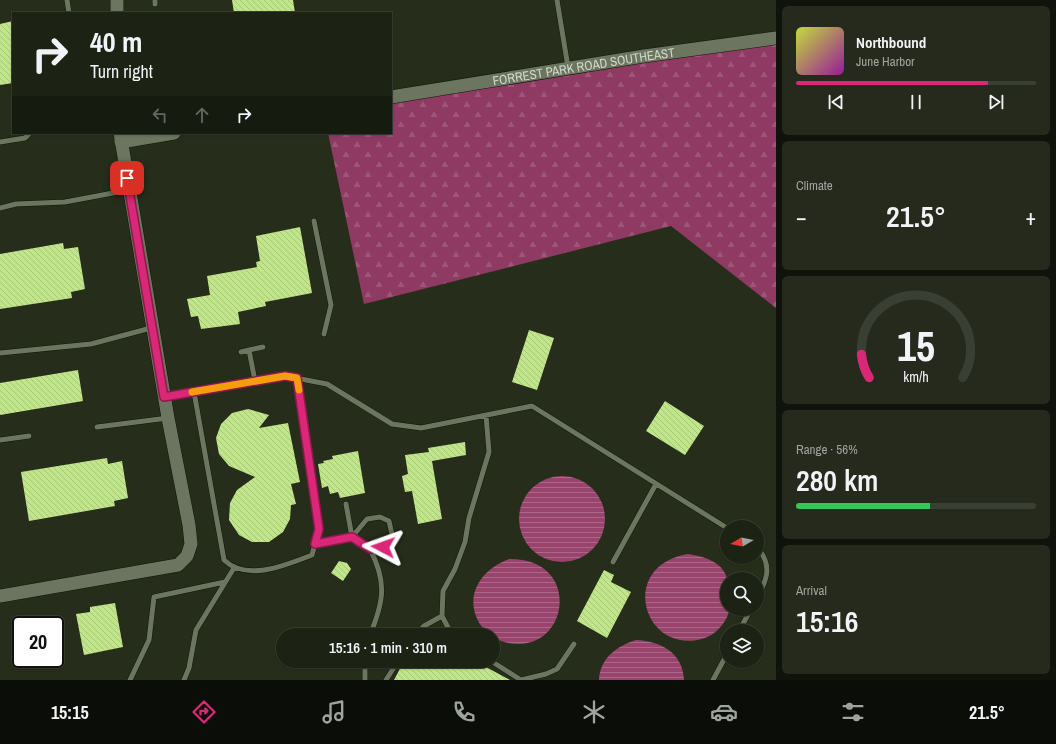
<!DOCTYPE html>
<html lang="en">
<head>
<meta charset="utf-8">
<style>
	:root { --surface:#1c2214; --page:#252a1d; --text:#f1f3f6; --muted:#a0a4a0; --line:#3a3f34; --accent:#db2777 }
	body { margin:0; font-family:"Archivo Narrow",sans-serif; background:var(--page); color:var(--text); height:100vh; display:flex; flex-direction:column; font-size:15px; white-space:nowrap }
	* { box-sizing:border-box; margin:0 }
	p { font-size:13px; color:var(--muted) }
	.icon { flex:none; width:22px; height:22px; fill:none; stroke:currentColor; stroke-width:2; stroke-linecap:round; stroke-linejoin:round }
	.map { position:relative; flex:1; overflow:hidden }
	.side { display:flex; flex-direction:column; gap:6px; padding:6px; background:#0f130b; width:280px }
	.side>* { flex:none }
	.guide { position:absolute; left:12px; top:12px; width:380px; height:122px; border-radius:0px; box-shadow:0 1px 3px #0004,0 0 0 1px var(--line); background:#1c2214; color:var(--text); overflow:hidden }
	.needle { width:26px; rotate:260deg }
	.controls { position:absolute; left:720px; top:520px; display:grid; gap:8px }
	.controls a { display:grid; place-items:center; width:44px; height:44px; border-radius:50%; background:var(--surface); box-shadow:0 1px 3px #0004,0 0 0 1px var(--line); font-size:20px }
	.speed { position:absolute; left:12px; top:616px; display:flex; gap:8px; font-size:20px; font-weight:700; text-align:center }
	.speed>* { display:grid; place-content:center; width:52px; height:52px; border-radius:50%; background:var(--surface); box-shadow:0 1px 3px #0004,0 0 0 1px var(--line); line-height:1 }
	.speed .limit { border:2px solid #111; border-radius:6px; background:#fff; color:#111 }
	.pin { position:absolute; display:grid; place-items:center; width:34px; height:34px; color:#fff; margin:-17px; border-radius:8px; box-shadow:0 2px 6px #0006 }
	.me { position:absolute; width:44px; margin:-22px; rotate:274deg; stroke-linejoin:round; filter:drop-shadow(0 0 3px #0008) }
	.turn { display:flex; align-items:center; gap:14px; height:84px; padding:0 12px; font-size:18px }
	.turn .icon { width:52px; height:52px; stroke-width:2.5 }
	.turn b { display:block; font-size:28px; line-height:34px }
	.lanes { display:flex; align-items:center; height:38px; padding:0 12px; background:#0003; justify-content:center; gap:20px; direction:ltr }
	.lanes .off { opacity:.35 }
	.big { font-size:30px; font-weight:600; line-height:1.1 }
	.side .tile { flex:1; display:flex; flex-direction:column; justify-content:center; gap:6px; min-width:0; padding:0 14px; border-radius:6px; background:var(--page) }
	.side .dial { align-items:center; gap:0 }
	.dial svg { height:104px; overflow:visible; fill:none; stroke:var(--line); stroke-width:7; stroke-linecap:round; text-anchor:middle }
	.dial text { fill:var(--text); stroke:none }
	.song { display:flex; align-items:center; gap:12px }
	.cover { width:48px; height:48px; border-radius:6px; background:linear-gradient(135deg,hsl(70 70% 55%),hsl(300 70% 35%)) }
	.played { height:4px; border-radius:2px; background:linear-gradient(90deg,var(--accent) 80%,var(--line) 80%) }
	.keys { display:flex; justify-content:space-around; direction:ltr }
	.heat { display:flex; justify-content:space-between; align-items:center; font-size:22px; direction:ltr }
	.charge { height:6px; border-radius:3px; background:linear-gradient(90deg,#34c759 56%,var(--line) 0) }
	.trip { position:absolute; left:276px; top:628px; width:224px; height:40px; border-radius:20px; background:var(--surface); box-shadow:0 1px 3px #0004,0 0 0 1px var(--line); font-weight:600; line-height:40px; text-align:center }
	.dock { display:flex; height:64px; justify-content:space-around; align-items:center; background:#0b0e08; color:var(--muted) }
	.dock .icon { width:28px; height:28px }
	.dock .current { color:var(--accent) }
	.dock b { font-size:18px; color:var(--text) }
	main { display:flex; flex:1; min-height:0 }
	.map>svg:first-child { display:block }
	.forest { fill:url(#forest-firs) }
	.water { fill:url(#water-rules) }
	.building { fill:url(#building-back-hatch) }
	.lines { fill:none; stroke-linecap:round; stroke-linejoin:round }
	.service-casing { stroke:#0f1605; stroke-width:6 }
	.tertiary-casing { stroke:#0f1605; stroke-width:14 }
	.service { stroke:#6b755f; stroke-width:5 }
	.tertiary { stroke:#6b755f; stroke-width:13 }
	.route-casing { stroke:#8e194d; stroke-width:10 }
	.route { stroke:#db2777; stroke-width:7 }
	.slow { stroke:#f59e0b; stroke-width:7 }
	.labels { text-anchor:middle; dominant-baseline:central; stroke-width:4; stroke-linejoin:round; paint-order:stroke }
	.street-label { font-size:13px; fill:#d1d7cb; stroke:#1d2412 }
</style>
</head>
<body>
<main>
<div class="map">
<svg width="776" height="680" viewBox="0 0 776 680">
	<defs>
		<pattern id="forest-firs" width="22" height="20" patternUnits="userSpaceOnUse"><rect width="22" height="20" fill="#8e3a62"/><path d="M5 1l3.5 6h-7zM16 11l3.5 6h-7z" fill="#9d5677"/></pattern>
		<pattern id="water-rules" width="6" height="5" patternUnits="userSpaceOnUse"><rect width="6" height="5" fill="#99446c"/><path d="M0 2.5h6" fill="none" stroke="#ab6786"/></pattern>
		<pattern id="building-back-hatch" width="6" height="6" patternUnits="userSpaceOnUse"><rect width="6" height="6" fill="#c1e58b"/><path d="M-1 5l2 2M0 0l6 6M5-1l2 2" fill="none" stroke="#a7c47b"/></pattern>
	</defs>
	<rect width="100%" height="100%" fill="#262e1b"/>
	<!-- forest -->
	<path class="forest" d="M776 40V308L671 226 364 304 328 133H391V94Z"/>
	<!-- water -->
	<path class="water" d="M519 519a43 43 0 1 1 86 0a43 43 0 1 1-86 0Z
		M688 554C702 556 722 561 727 578 729 586 727 600 727 609H730C727 621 717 634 705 638 644 658 616 566 688 554Z
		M509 559C590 558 566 671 493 638V635H489C460 607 474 572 509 559Z
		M636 640C661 641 683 653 684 680H599C600 658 617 646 636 640Z"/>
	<!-- building -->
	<path class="building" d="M232 0H293L295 13H234Z
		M13 21V83L0 85V24Z
		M300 227 312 293 265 302 266 306 238 312 240 324 201 329 198 316 191 317 187 299 210 295 207 276 257 267 256 262 260 261 256 236Z
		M63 243 64 249 78 247 85 289 71 292 72 298 0 309V254Z
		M529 330 554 338 537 390 512 382Z
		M78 370 83 401 0 415V383Z
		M665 401 704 426 685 455 646 431Z
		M248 409 269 415 259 428 288 423 300 482 291 484 296 504 291 505 290 519 283 532 269 542H252L239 535 229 520 230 503 237 490 255 477 229 466 219 454 216 438 221 424 232 413Z
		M465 442 466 455 432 461 442 519 418 524 412 491 405 492 402 476 408 474 405 455 429 452 428 448Z
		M358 451 365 493 340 498 338 492 330 494 328 486 322 488 318 464 324 463 323 461 333 459 332 456Z
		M107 458 108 464 122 461 128 498 114 501 115 506 29 521 21 472Z
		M339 561 347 563 351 569 343 581 331 573Z
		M604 570 614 575 611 582 631 592 607 638 577 621Z
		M115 603 123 647 84 655 76 614 90 612V607Z
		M404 661H475L510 680H394Z"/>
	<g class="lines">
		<defs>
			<path id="service" d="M67 0 69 13
				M155 0V4
				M557 0 568 67
				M0 142 25 138 30 133
				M0 208 16 204 65 202 129 190
				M314 221 331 305 324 334
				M249 350 263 347
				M241 352 249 350 255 381
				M0 353 91 344 151 328
				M194 392 224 560C247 582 286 565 312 555L319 529 297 378
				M165 397 285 376 327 384 392 424 421 428 532 406 727 528
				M97 427 168 418
				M0 440 29 436
				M380 517 389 521 393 539 383 547 370 549 352 537 367 519Z
				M315 543 352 537 346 504
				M757 547C773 565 767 580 757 598
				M613 562 656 484
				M739 631 751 609
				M370 635C384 601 387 582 370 549
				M416 635 424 626 442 616
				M452 635 442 616 443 591 455 569 465 542 469 518 489 452 486 415
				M365 661V680
				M491 661 521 680 546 674 557 669 574 644
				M130 680 149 640 154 597 225 582
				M184 680 189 668 196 630 234 568
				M386 680 398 661
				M713 680 727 654"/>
			<g id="tertiary">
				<path d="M117 0V13"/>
				<path id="s1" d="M391 97 644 56 776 38"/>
				<path d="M121 142 174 133"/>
				<path d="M0 596 178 565 187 556 191 544 189 525 168 418 120 133"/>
			</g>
		</defs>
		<!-- service casing -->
		<use href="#service" class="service-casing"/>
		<!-- tertiary casing -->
		<use href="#tertiary" class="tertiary-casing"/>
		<!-- service -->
		<use href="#service" class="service"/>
		<!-- tertiary -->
		<use href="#tertiary" class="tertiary"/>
	</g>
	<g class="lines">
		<defs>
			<path id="route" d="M127 178 164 397 285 376 297 378 319 529 315 544 352 537 370 549 383 547"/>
		</defs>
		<!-- route casing -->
		<use href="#route" class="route-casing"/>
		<!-- route -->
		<use href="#route" class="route"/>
		<!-- slow -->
		<path class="slow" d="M192 392 285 376 297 378 299 390"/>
	</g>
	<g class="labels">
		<!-- street labels -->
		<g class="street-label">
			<text stroke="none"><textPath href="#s1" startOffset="195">FORREST PARK ROAD SOUTHEAST</textPath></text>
		</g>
	</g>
</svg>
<div class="controls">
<a><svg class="needle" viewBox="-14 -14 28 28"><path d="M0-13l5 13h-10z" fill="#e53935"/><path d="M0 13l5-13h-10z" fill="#a0a4a0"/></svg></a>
<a><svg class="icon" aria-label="search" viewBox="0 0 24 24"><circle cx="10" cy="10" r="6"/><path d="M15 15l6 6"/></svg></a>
<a><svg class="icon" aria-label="layers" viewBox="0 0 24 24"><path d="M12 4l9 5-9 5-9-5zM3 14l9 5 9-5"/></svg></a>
</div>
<div class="speed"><div class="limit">20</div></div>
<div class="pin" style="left:127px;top:178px;background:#d93025"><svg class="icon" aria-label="arrive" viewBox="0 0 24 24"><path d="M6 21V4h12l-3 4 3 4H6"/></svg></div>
<svg class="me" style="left:383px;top:547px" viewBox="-20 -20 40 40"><path d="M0-17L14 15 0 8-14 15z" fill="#db2777" stroke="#fff" stroke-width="4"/></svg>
<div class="trip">15:16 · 1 min · 310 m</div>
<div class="guide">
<div class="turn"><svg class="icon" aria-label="right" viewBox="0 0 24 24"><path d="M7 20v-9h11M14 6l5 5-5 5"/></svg><div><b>40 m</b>Turn right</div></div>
<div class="lanes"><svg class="icon off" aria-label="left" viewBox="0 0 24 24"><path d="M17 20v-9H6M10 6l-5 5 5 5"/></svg><svg class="icon off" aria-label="ahead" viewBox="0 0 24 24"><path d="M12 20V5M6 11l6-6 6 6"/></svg><svg class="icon" aria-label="right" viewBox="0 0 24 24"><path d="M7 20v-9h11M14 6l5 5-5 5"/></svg></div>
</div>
</div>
<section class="side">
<div class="tile">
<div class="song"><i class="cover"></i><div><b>Northbound</b><p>June Harbor</p></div></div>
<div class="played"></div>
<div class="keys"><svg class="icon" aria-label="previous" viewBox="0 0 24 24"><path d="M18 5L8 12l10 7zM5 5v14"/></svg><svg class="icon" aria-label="pause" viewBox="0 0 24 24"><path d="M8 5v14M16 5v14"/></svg><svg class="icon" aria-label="next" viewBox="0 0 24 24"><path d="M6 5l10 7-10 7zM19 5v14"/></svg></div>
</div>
<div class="tile"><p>Climate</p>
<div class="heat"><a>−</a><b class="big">21.5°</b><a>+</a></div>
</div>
<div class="tile dial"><svg viewBox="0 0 100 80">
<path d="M14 69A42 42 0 1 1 86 69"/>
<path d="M14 69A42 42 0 0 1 8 51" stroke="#db2777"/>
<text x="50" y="56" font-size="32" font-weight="700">15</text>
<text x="50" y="72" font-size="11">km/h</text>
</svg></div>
<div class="tile"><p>Range · 56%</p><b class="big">280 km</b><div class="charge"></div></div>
<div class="tile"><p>Arrival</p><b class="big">15:16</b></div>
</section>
</main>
<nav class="dock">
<b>15:15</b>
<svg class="icon current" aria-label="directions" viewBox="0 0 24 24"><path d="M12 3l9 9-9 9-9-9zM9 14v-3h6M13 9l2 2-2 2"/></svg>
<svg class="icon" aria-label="music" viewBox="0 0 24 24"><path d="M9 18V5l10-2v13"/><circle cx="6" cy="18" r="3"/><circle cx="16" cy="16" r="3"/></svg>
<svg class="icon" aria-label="phone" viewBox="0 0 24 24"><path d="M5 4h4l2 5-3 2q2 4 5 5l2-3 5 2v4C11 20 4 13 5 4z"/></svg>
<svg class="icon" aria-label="climate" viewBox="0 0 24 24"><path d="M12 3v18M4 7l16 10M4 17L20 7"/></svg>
<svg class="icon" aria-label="car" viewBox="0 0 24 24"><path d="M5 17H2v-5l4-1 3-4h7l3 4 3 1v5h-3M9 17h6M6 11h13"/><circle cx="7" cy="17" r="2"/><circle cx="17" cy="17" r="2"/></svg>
<svg class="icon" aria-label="filters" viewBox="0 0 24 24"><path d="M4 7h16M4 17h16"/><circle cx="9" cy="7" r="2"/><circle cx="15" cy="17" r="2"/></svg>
<b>21.5°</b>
</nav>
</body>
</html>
